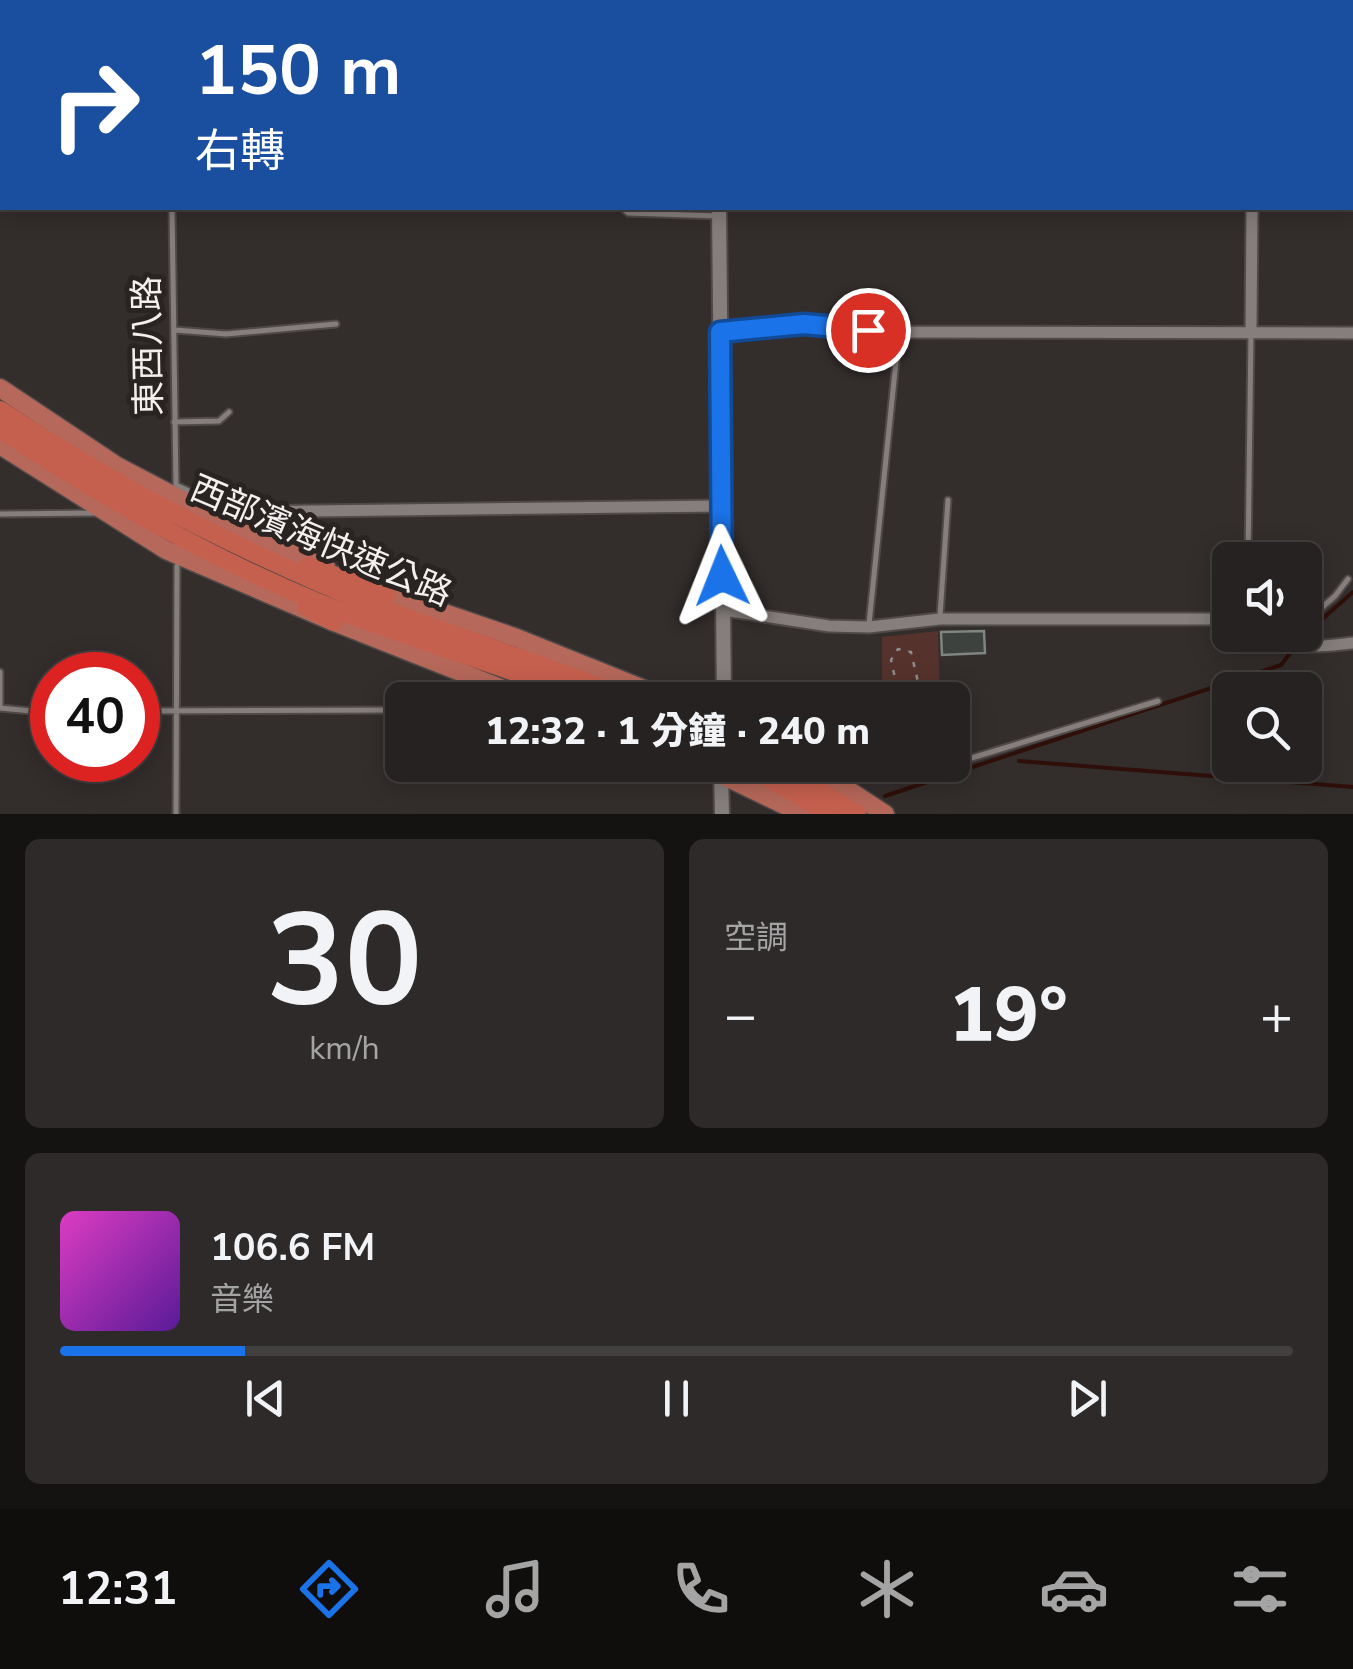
<!DOCTYPE html>
<html lang="zh-TW">
<head>
<meta charset="utf-8">
<style>
	:root { --surface:#262221; --page:#2e2a2a; --text:#f1f3f6; --muted:#a4a4a5; --line:#423f3f; --accent:#1a73e8 }
	body { margin:0; font-family:"Nunito Sans","Noto Sans TC",sans-serif; background:var(--page); color:var(--text); height:100vh; display:flex; flex-direction:column; font-size:38px; white-space:nowrap }
	* { box-sizing:border-box; margin:0 }
	p { font-size:32px; color:var(--muted) }
	.icon { flex:none; width:55px; height:55px; fill:none; stroke:currentColor; stroke-width:2; stroke-linecap:round; stroke-linejoin:round }
	.map { position:relative; height:814px; overflow:hidden }
	.panel { display:flex; flex-direction:column; gap:25px; padding:25px; background:#151312; flex:1 }
	.panel>* { flex:none }
	.hud { position:absolute; left:0px; top:0px; width:1355px; height:210px; box-shadow:0 5px 25px #0003,0 0 0 2px var(--line); background:#1a4fa0; color:#fff; overflow:hidden }
	.buttons { position:absolute; left:1212px; top:542px; display:grid; gap:20px }
	.buttons a { display:grid; place-items:center; width:110px; height:110px; border-radius:15px; background:var(--surface); box-shadow:0 5px 25px #0003,0 0 0 2px var(--line); font-size:50px }
	.speed { position:absolute; left:30px; top:652px; display:flex; gap:20px; font-size:50px; font-weight:700; text-align:center }
	.speed>* { display:grid; place-content:center; width:130px; height:130px; border-radius:50%; background:var(--surface); box-shadow:0 5px 25px #0003,0 0 0 2px var(--line); line-height:1 }
	.speed .limit { border:15px solid #d22; background:#fff; color:#111 }
	.pin { position:absolute; display:grid; place-items:center; width:85px; height:85px; color:#fff; margin:-42px; border:5px solid #fff; border-radius:50%; box-shadow:0 2px 10px #0007 }
	.me { position:absolute; width:110px; margin:-55px; rotate:358deg; stroke-linejoin:round; filter:drop-shadow(0 0 8px #0008) }
	.turn { display:flex; align-items:center; gap:35px; height:210px; padding:0 30px; font-size:45px }
	.turn .icon { width:130px; height:130px; stroke-width:2.5 }
	.turn b { display:block; font-size:70px; line-height:85px }
	.big { font-size:75px; font-weight:800; line-height:1.1 }
	.panel .tile { flex:1; display:flex; flex-direction:column; justify-content:center; gap:15px; min-width:0; padding:0 35px; border-radius:15px; background:var(--page) }
	.panel .dial { align-items:center; gap:0 }
	.dial b { font-size:130px; line-height:1 }
	.song { display:flex; align-items:center; gap:30px }
	.cover { width:120px; height:120px; border-radius:15px; background:linear-gradient(135deg,hsl(310 70% 55%),hsl(270 70% 35%)) }
	.played { height:10px; border-radius:5px; background:linear-gradient(90deg,var(--accent) 15%,var(--line) 15%) }
	.keys { display:flex; justify-content:space-around; direction:ltr }
	.heat { display:flex; justify-content:space-between; align-items:center; font-size:55px; direction:ltr }
	.panel .tiles { flex:1; display:grid; gap:25px; grid-template-columns:1fr 1fr }
	.tile:last-child { grid-column:span 2 }
	.trip { position:absolute; left:385px; top:682px; width:585px; height:100px; border-radius:15px; background:var(--surface); box-shadow:0 5px 25px #0003,0 0 0 2px var(--line); font-weight:800; line-height:100px; text-align:center }
	.tab-bar { display:flex; height:160px; justify-content:space-around; align-items:center; background:#0f0e0d; color:var(--muted) }
	.tab-bar .icon { width:70px; height:70px }
	.tab-bar .on { color:var(--accent) }
	.tab-bar b { font-size:45px; color:var(--text) }
	.map>svg:first-child { display:block }
	.green { fill:#55332c }
	.lines { fill:none; stroke-linecap:round; stroke-linejoin:round }
	.stream { stroke:#2f0f0a; stroke-width:4 }
	.building { fill:#3d423f; stroke:#7f8582; stroke-width:2.5 }
	.service-casing { stroke:#4f4948; stroke-width:9 }
	.minor-casing { stroke:#4f4948; stroke-width:15 }
	.tertiary-casing { stroke:#4f4948; stroke-width:18 }
	.primary-casing { stroke:#4f4948; stroke-width:21 }
	.trunk-casing { stroke:#4f4948; stroke-width:21 }
	.path { stroke:#908c8b; stroke-width:2.5; stroke-dasharray:5 8; stroke-linecap:butt }
	.service { stroke:#857e7c; stroke-width:5 }
	.minor { stroke:#857e7c; stroke-width:11 }
	.tertiary { stroke:#857e7c; stroke-width:14 }
	.primary { stroke:#b6685a; stroke-width:18 }
	.trunk { stroke:#c6604e; stroke-width:18 }
	.route-casing { stroke:#114b97; stroke-width:25 }
	.route { stroke:#1a73e8; stroke-width:18 }
	.labels { text-anchor:middle; dominant-baseline:central; stroke-width:10; stroke-linejoin:round; paint-order:stroke }
	.street-label { font-size:35px; fill:#f2efee; stroke:#292322 }
</style>
</head>
<body>
<div class="map">
<svg width="1353" height="814" viewBox="0 0 1353 814">
	<rect width="100%" height="100%" fill="#332d2c"/>
	<!-- green -->
	<path class="green" d="M938 631 940 700H882V637Z"/>
	<g class="lines">
		<!-- stream -->
		<path class="stream" d="M1305 634 1353 592
			M1019 761 1353 787
			M885 796 1281 665 1304 635"/>
	</g>
	<!-- building -->
	<path class="building" d="M984 631 985 653 942 655 941 632Z"/>
	<g class="lines">
		<defs>
			<path id="service" d="M0 138H2
				M172 208 176 485 235 512
				M623 208 628 213 718 216
				M175 330 226 334 336 324
				M174 422 219 421 229 412
				M0 514 97 513
				M1248 560 1251 333
				M940 616 948 500
				M1305 622 1335 596 1348 579
				M869 624 899 332
				M0 672V708
				M0 708 52 713
				M138 711 402 710
				M952 764 1158 701
				M879 765 931 770 948 765
				M176 814 177 566"/>
			<path id="minor" d="M868 2 869 0
				M1232 2V0
				M1352 190H1353
				M1251 331 1252 208
				M720 332 804 324 899 332 1353 333
				M222 521 235 512 720 506
				M724 610 829 626 869 627 940 619H1230
				M1271 635C1297 651 1324 646 1353 643"/>
			<path id="tertiary" d="M718 0V2
				M719 208 724 700
				M721 770 722 814"/>
			<path id="primary" d="M0 388 117 466 222 521 326 567
				M0 445 166 550 334 622 531 700
				M377 590 517 638 671 700
				M701 765 803 814
				M810 765 885 814"/>
			<path id="trunk" d="M0 410C102 478 207 534 320 583 421 627 529 658 632 700
				M0 429C101 496 208 557 320 603 409 639 502 665 591 700
				M308 566 387 594
				M307 607 334 622
				M746 765 830 814
				M777 765 857 814"/>
		</defs>
		<!-- service casing -->
		<use href="#service" class="service-casing"/>
		<!-- minor casing -->
		<use href="#minor" class="minor-casing"/>
		<!-- tertiary casing -->
		<use href="#tertiary" class="tertiary-casing"/>
		<!-- primary casing -->
		<use href="#primary" class="primary-casing"/>
		<!-- trunk casing -->
		<use href="#trunk" class="trunk-casing"/>
		<!-- path -->
		<path class="path" d="M110 2V0
			M893 700 897 687 891 660 898 649 911 652 918 682 913 695 914 700"/>
		<!-- service -->
		<use href="#service" class="service"/>
		<!-- minor -->
		<use href="#minor" class="minor"/>
		<!-- tertiary -->
		<use href="#tertiary" class="tertiary"/>
		<!-- primary -->
		<use href="#primary" class="primary"/>
		<!-- trunk -->
		<use href="#trunk" class="trunk"/>
	</g>
	<g class="lines">
		<defs>
			<path id="route" d="M722 576 720 332 804 324 868 330"/>
		</defs>
		<!-- route casing -->
		<use href="#route" class="route-casing"/>
		<!-- route -->
		<use href="#route" class="route"/>
	</g>
	<g class="labels">
		<!-- street labels -->
		<g class="street-label">
			<text transform="translate(148 346) rotate(-91)">東西八路</text>
			<text transform="translate(321 541) rotate(23)">西部濱海快速公路</text>
		</g>
	</g>
</svg>
<div class="buttons">
<a><svg class="icon" aria-label="sound" viewBox="0 0 24 24"><path d="M4 9h4l5-4v14l-5-4H4zM17 9q2 3 0 6"/></svg></a>
<a><svg class="icon" aria-label="search" viewBox="0 0 24 24"><circle cx="10" cy="10" r="6"/><path d="M15 15l6 6"/></svg></a>
</div>
<div class="speed"><div class="limit">40</div></div>
<div class="pin" style="left:868px;top:330px;background:#d93025"><svg class="icon" aria-label="arrive" viewBox="0 0 24 24"><path d="M6 21V4h12l-3 4 3 4H6"/></svg></div>
<svg class="me" style="left:722px;top:576px" viewBox="-20 -20 40 40"><path d="M0-17L14 15 0 8-14 15z" fill="#1a73e8" stroke="#fff" stroke-width="4"/></svg>
<div class="trip">12:32 · 1 分鐘 · 240 m</div>
<div class="hud">
<div class="turn"><svg class="icon" aria-label="right" viewBox="0 0 24 24"><path d="M7 20v-9h11M14 6l5 5-5 5"/></svg><div><b>150 m</b>右轉</div></div>
</div>
</div>
<section class="panel">
<div class="tiles">
<div class="tile dial"><b>30</b><p>km/h</p></div>
<div class="tile"><p>空調</p>
<div class="heat"><a>−</a><b class="big">19°</b><a>+</a></div>
</div>
<div class="tile">
<div class="song"><i class="cover"></i><div><b>106.6 FM</b><p>音樂</p></div></div>
<div class="played"></div>
<div class="keys"><svg class="icon" aria-label="previous" viewBox="0 0 24 24"><path d="M18 5L8 12l10 7zM5 5v14"/></svg><svg class="icon" aria-label="pause" viewBox="0 0 24 24"><path d="M8 5v14M16 5v14"/></svg><svg class="icon" aria-label="next" viewBox="0 0 24 24"><path d="M6 5l10 7-10 7zM19 5v14"/></svg></div>
</div>
</div>
</section>
<nav class="tab-bar">
<b>12:31</b>
<svg class="icon on" aria-label="directions" viewBox="0 0 24 24"><path d="M12 3l9 9-9 9-9-9zM9 14v-3h6M13 9l2 2-2 2"/></svg>
<svg class="icon" aria-label="music" viewBox="0 0 24 24"><path d="M9 18V5l10-2v13"/><circle cx="6" cy="18" r="3"/><circle cx="16" cy="16" r="3"/></svg>
<svg class="icon" aria-label="phone" viewBox="0 0 24 24"><path d="M5 4h4l2 5-3 2q2 4 5 5l2-3 5 2v4C11 20 4 13 5 4z"/></svg>
<svg class="icon" aria-label="climate" viewBox="0 0 24 24"><path d="M12 3v18M4 7l16 10M4 17L20 7"/></svg>
<svg class="icon" aria-label="car" viewBox="0 0 24 24"><path d="M5 17H2v-5l4-1 3-4h7l3 4 3 1v5h-3M9 17h6M6 11h13"/><circle cx="7" cy="17" r="2"/><circle cx="17" cy="17" r="2"/></svg>
<svg class="icon" aria-label="filters" viewBox="0 0 24 24"><path d="M4 7h16M4 17h16"/><circle cx="9" cy="7" r="2"/><circle cx="15" cy="17" r="2"/></svg>
</nav>
</body>
</html>
